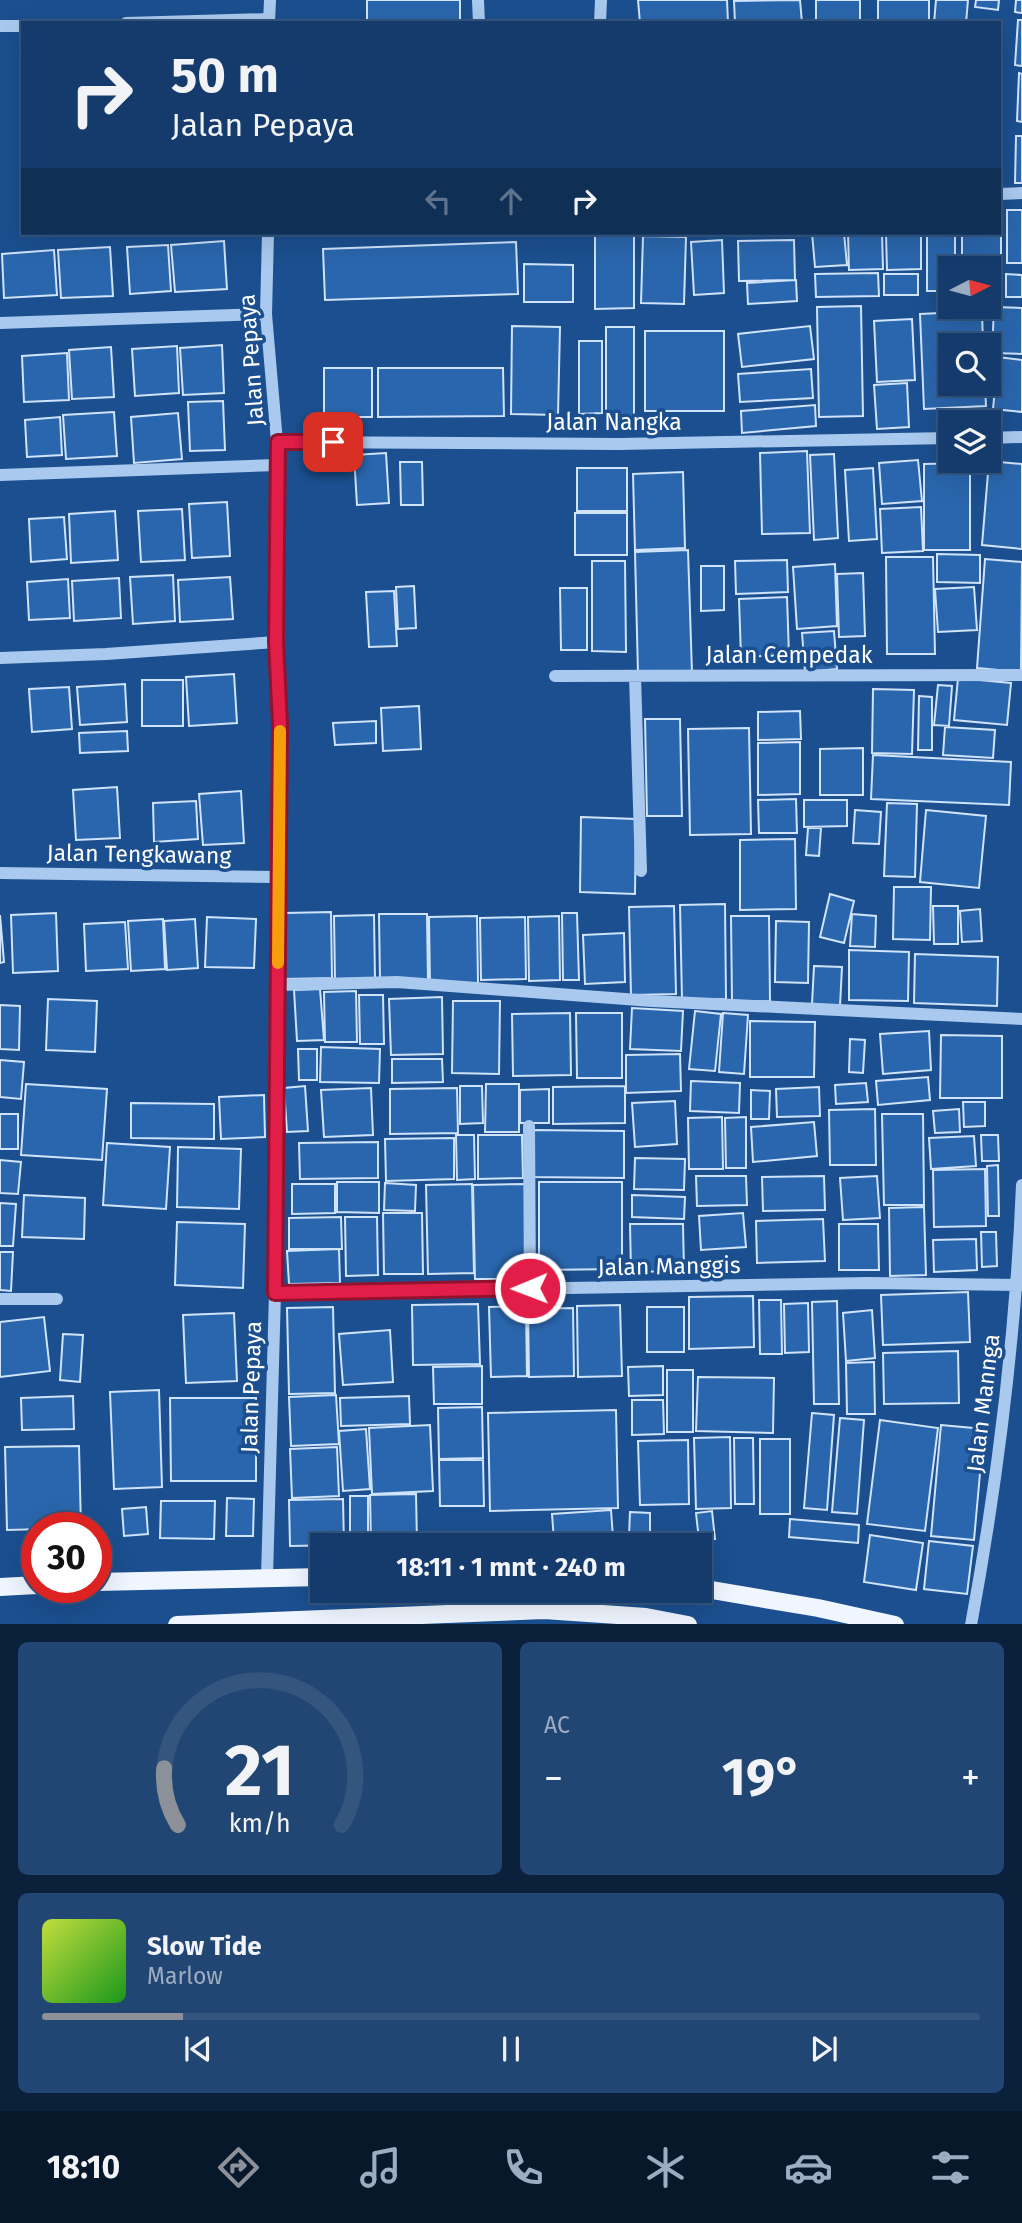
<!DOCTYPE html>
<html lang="id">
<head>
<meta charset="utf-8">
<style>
	:root { --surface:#143b6b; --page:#214673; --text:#f1f3f6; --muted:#9dadc1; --line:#33557e; --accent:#8c9099 }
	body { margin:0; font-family:"Fira Sans",sans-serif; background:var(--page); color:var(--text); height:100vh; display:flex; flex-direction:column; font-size:26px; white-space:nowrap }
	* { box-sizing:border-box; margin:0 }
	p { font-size:23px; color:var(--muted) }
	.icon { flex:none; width:38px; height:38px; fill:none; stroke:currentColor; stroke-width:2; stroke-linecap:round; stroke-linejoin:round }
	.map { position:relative; height:1624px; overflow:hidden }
	.sheet { display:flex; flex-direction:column; gap:18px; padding:18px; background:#0b203b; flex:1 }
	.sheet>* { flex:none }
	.hud { position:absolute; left:21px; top:21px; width:980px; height:214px; border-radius:0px; box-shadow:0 7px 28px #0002,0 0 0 2px var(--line); background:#143b6b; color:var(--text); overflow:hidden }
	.needle { width:46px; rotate:84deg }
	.buttons { position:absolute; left:938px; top:256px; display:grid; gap:14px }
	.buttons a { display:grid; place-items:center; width:63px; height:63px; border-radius:0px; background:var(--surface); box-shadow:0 7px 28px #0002,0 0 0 2px var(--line); font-size:35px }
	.speed { position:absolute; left:21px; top:1512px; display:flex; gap:14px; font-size:35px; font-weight:700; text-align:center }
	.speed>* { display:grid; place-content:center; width:91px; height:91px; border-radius:50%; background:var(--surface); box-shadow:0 7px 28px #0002,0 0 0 2px var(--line); line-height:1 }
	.speed .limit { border:10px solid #d22; background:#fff; color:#111 }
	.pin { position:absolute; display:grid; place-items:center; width:60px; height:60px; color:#fff; margin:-30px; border-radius:14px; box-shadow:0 4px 10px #0006 }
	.me { position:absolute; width:77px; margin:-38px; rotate:269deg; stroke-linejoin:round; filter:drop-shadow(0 0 5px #0008) }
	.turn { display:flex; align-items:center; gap:24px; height:147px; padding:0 35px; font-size:32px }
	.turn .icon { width:91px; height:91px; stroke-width:2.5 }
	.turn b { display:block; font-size:49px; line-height:60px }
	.lanes { display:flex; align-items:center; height:66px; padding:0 35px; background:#0003; justify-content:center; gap:35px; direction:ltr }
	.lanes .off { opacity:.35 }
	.big { font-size:52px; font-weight:700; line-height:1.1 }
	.sheet .widget { flex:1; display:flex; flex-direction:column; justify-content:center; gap:10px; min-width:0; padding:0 24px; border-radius:10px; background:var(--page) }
	.sheet .dial { align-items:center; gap:0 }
	.dial svg { height:182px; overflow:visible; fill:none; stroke:var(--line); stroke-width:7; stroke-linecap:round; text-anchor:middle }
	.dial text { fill:var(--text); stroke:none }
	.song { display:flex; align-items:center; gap:21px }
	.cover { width:84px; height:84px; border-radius:10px; background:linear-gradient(135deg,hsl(70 70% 55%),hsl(120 70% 35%)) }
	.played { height:7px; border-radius:4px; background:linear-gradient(90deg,var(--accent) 15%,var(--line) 15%) }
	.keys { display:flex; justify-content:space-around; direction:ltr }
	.heat { display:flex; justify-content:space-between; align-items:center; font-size:38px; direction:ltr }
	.sheet .tiles { flex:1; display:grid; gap:18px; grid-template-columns:1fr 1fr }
	.widget:last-child { grid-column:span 2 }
	.trip { position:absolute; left:310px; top:1533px; width:402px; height:70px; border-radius:0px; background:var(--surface); box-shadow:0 7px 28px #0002,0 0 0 2px var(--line); font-weight:700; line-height:70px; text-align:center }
	.dock { display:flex; height:112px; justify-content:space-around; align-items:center; background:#08182b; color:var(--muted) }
	.dock .icon { width:49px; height:49px }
	.dock .current { color:var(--accent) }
	.dock b { font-size:32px; color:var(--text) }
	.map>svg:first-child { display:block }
	.building { fill:#2a66ad; stroke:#cfe3fa; stroke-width:2 }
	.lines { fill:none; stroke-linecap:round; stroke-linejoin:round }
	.minor { stroke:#a9c9ee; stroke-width:12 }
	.major { stroke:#f0f6ff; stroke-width:18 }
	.route-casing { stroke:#92132f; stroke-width:18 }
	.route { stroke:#e11d48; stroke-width:12 }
	.slow { stroke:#f59e0b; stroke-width:12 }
	.labels { text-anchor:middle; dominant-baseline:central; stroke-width:7; stroke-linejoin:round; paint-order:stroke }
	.street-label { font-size:23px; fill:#fff; stroke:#1b4f8f }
</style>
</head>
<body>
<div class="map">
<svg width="1022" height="1625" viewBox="0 0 1022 1625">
	<rect width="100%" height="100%" fill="#1b4f8f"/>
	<!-- building -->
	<path class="building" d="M367 0H460V23H367Z
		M638 0H727L728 23H640Z
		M800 0 802 23H735L734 1Z
		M816 0H860V23H816Z
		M878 0H929V23H878Z
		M936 0H968L966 23H934Z
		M976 0H999L998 10 975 7Z
		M1016 0H1022V13L1015 12Z
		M1018 20H1022V66L1015 65Z
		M1019 73 1022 74V122L1017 121Z
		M1016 136H1022V183H1015Z
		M1007 210H1022V263H1007Z
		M812 233H844L847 265 815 267Z
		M848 233H882L883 269 849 270Z
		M921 233V269L887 270 886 234Z
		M634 235V308L595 309V236Z
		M962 235H1001V258H962Z
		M643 236 686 237 684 304 641 303Z
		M927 236H955V268H950V291H927Z
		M722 240 724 293 694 295 691 242Z
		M794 240 795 280 739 281 738 241Z
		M224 241 227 289 175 292 171 245Z
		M516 242 518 294 325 300 323 249Z
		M168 245 171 291 130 294 127 247Z
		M110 247 113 296 61 298 58 250Z
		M54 250 57 295 4 298 2 254Z
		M962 263 995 264 994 301H989V268H962Z
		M524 264 573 265V302H524Z
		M878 273 879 296 816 297 815 274Z
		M884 274H918V295H884Z
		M1006 274 1022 275V297H1006Z
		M796 280 797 301 748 304 747 283Z
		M861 306 863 416 819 417 817 307Z
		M994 307 1022 308V354L992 353Z
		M982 311 983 345H950V383H985L986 406 924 409 920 314Z
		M912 319 915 380 877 382 874 321Z
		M512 326 560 327 558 415 511 414Z
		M810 326 814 359 742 367 738 334Z
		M606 327H634V416H606Z
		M645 331H724V411H645Z
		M579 341H602V413L579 414Z
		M222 345 224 393 183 395 180 348Z
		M177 346 179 393 135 396 132 349Z
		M111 347 114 397 72 399 69 350Z
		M67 353 69 400 24 402 22 356Z
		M998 357 1022 360V412L993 409Z
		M324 368H372V417H324Z
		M378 368H503L504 416 378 417Z
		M811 369 813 398 740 402 738 374Z
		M907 383 909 427 877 429 874 385Z
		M223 401 225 450 190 451 188 402Z
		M815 405 816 426 742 433 741 411Z
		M114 412 117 456 66 459 63 415Z
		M178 413 182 459 134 463 131 417Z
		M60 417 62 455 27 457 25 420Z
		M807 451 810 533 762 534 760 453Z
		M386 453 389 503 357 505 354 455Z
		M834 454 838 538 814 540 810 455Z
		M918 460 922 501 882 504 879 463Z
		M989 461 1022 464V549L982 545Z
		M400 462H422L423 505H401Z
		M970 463V550H924V464Z
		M577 468H627V511H577Z
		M873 468 877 539 849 541 845 470Z
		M683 472 685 548 635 550 633 474Z
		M227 502 230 556 192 558 189 504Z
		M921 507 923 551 882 553 880 509Z
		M182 509 185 560 141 562 138 511Z
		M115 511 118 560 71 563 69 514Z
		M575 513H627V555H575Z
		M64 517 67 559 31 562 29 519Z
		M688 550 692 673 638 674 635 552Z
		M937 554 980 555V583L937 582Z
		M886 557H933L935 654H887Z
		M985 559 1022 562 1021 672 977 668Z
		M787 560 788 592 736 594 735 561Z
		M592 561H625L626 652 592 651Z
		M835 564 837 626 797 629 793 567Z
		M701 566H724V610L701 611Z
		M863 573 865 636 839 637 837 574Z
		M173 575 175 621 133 624 130 577Z
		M230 577 233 619 180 622 178 580Z
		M119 578 121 618 74 621 72 581Z
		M68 579 70 618 29 620 27 582Z
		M414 586 416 628 398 629 396 587Z
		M974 587 977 630 938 632 935 589Z
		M560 588H587V650H561Z
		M394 591 397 646 369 647 366 592Z
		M787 597 789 655 741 657 739 599Z
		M834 631 837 669 805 672 802 633Z
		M234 674 237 723 189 726 186 677Z
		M958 678 1011 683 1007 725 954 720Z
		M142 680H183V726H142Z
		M125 684 127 722 80 725 77 687Z
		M938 685 952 686 949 726 934 725Z
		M69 687 72 729 32 732 29 689Z
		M873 689 914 690 912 754 872 753Z
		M919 696 932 697V750H918Z
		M419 706 421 749 383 751 381 708Z
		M800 711 801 739 758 740V712Z
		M645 719H680L682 816H647Z
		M376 721V743L335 745 333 723Z
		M945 727 995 730 993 758 943 755Z
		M749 728 751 834 690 835 688 729Z
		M127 731 128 751 80 753 79 733Z
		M800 742V794L758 795V743Z
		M863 748V795H820V749Z
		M873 755 1011 762 1009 805 871 799Z
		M117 787 120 838 76 840 73 790Z
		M241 791 244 843 203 845 199 794Z
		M796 799 797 833H759L758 800Z
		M804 800H847V826L804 827Z
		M196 801 198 839 154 842 153 803Z
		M887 803 917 804 915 877 884 876Z
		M855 810 881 812 879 844 853 843Z
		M926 810 986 816 979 888 920 882Z
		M581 817 636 819 635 894 580 892Z
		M808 828H821L819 856 806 855Z
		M795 839 796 909 740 910V840Z
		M894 887H931L930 940 893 939Z
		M830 894 854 901 844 943 820 937Z
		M725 904 726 999 682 1000 680 905Z
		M674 906 676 994 631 995 629 907Z
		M933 906H958V944H934Z
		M980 909 982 941 962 942 960 911Z
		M331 912 332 978 285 979V913Z
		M56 913 58 971 13 973 11 915Z
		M562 913H577L579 980H563Z
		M379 914H427L428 981 380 982Z
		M852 914 876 916 875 947 850 946Z
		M0 915 4 962 0 963Z
		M374 915 375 980 335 981 334 916Z
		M477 916 478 983 430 985 429 917Z
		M559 916 560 980 529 981 528 917Z
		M731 916H769L770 1001 732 1002Z
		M207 917 256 919 254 968 205 967Z
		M525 917 526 979 481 980 480 918Z
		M163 919 165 969 131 971 128 921Z
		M195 919 198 968 167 970 164 921Z
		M776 921 809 922 808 983 775 982Z
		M125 922 128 969 86 971 84 924Z
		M624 933 625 982 585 984 583 935Z
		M849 950 909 952 908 1001 849 1000Z
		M915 954 998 957 997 1006 914 1003Z
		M814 966 842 967 840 1006 812 1004Z
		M320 989 324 1040 297 1041 294 990Z
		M356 991 357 1042H325L324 992Z
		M359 995H383L384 1044H360Z
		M442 997 443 1054 391 1055 389 999Z
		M48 999 97 1001 95 1052 46 1050Z
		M453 1001H500L499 1074 452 1073Z
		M0 1005 20 1006 19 1050 0 1049Z
		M632 1008 683 1011 681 1051 630 1049Z
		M695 1011 721 1014 715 1071 689 1069Z
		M570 1013 571 1075 513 1076 512 1014Z
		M576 1013H622V1078H577Z
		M723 1013 748 1015 744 1074 719 1072Z
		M750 1021 815 1022 814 1077H750Z
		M929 1031 931 1070 883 1074 880 1034Z
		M941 1035 1002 1036V1098H940Z
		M850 1039 865 1040 863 1073 849 1072Z
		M321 1047 380 1049 379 1083 320 1082Z
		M298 1049H317V1080H299Z
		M680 1054 681 1091 626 1093V1055Z
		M392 1059H442L443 1082 392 1083Z
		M0 1060 24 1062 21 1099 0 1097Z
		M928 1077 930 1100 878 1105 876 1081Z
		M691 1081 740 1083 739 1113 690 1111Z
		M866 1083 868 1102 836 1104 835 1085Z
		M26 1084 107 1089 102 1160 21 1155Z
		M486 1084H519V1132H485Z
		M305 1086 308 1131 287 1132 284 1088Z
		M460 1086H482L483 1123 460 1124Z
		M625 1086V1123L553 1124V1087Z
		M819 1087 820 1116 777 1117 776 1089Z
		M371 1088 373 1135 324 1137 321 1090Z
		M457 1088 458 1133 390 1134V1089Z
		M549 1089V1123H520V1090Z
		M751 1090 770 1091 769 1119H751Z
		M264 1095 265 1137 221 1139 219 1097Z
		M675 1101 677 1144 635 1147 632 1103Z
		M963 1102H985V1126L964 1127Z
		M131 1103 214 1104V1139L131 1138Z
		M875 1109 876 1165H830L829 1110Z
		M959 1109 960 1132 935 1133 933 1111Z
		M0 1114H18V1149H0Z
		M882 1114H923L924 1205H884Z
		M722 1117 723 1169H689L688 1118Z
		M746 1117V1168H726L725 1118Z
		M814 1122 817 1156 753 1162 751 1127Z
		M532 1130 624 1131V1178L532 1177Z
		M456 1135H474L475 1179 457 1180Z
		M478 1135H522L523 1178 478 1179Z
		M981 1135H998L999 1161H982Z
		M974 1136 976 1166 931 1169 929 1138Z
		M454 1138V1179L386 1181 385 1139Z
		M378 1142V1178L300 1179 299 1143Z
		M107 1143 170 1147 166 1209 103 1205Z
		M178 1147 241 1149 239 1209 177 1207Z
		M635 1158 685 1159 684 1190 634 1189Z
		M0 1160 21 1162 18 1194 0 1193Z
		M998 1165 999 1216H988L987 1166Z
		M985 1169 986 1226 934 1227 933 1170Z
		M696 1176H746L747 1205 697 1206Z
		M824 1176 825 1210 763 1211 762 1177Z
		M877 1176 880 1218 843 1220 840 1178Z
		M337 1182H379V1213L337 1212Z
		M539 1182H622V1269L539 1270Z
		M385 1183 416 1185 415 1211 384 1210Z
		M292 1184H335V1213L292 1214Z
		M472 1184 474 1273 428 1274 426 1185Z
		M526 1184 527 1279H475L473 1185Z
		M24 1195 85 1198 84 1239 22 1237Z
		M632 1195 685 1197 684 1219 632 1217Z
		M0 1203 16 1204 13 1246H0Z
		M924 1207 926 1275 890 1276 889 1208Z
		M383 1213H422L423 1274H384Z
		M743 1213 746 1247 701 1250 699 1216Z
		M341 1217 342 1249H289V1218Z
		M345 1217H377L378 1275 346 1276Z
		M823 1219 825 1261 757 1263 756 1221Z
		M177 1222 245 1224 243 1288 175 1285Z
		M630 1224H683L684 1271 631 1272Z
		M839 1224H878L879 1270H839Z
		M981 1232H996L997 1266 982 1267Z
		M976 1239 977 1270 934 1272 933 1240Z
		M339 1249 340 1283 289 1284 287 1251Z
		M0 1252H13L11 1291 0 1290Z
		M968 1292 970 1342 883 1345 881 1295Z
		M753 1296 754 1347 689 1349V1297Z
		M759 1300H781L782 1354H760Z
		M837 1301 839 1404H814L812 1302Z
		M808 1303 809 1352 785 1353 784 1304Z
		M478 1304 480 1364 413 1365 412 1305Z
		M620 1305 622 1376 578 1377 577 1306Z
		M526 1306 527 1376 491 1377 489 1307Z
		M333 1307 335 1393 289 1394 287 1308Z
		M647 1307H684V1352H647Z
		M573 1308 574 1376 529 1377 528 1309Z
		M872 1310 875 1358 846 1361 843 1313Z
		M234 1313 237 1381 186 1383 183 1315Z
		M44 1317 50 1371 0 1377V1322Z
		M390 1330 393 1382 343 1385 339 1334Z
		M63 1334 83 1335 80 1382 60 1380Z
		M958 1351 959 1403 884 1404 883 1353Z
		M874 1362 875 1414H847L846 1363Z
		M482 1366V1404H434L433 1367Z
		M663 1366V1395L629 1396 628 1367Z
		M667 1370H693V1432H667Z
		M698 1377 774 1378 773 1433 696 1431Z
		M159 1390 162 1487 114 1489 110 1392Z
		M336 1395 339 1444 291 1446 289 1397Z
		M73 1396 74 1429 22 1430 21 1398Z
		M409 1396 410 1424 341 1426 340 1398Z
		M170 1398H256V1481H171Z
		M632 1400H663L664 1434 632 1435Z
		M482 1407 483 1458 439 1459 438 1408Z
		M616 1410 618 1508 490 1511 488 1413Z
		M812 1413 834 1415 827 1510 804 1508Z
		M840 1418 864 1420 857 1514 832 1512Z
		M880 1420 938 1428 925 1531 867 1524Z
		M430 1425 433 1491 372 1494 369 1428Z
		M941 1425 984 1429 974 1540 931 1536Z
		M366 1429 370 1489 343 1491 339 1431Z
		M730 1437 731 1508 696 1509 694 1438Z
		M734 1438H753L754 1504H735Z
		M760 1439H790V1514H760Z
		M688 1440 689 1504 640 1505 638 1441Z
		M79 1446 81 1528 7 1530 5 1447Z
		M337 1447 339 1496 292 1498 290 1449Z
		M439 1460H483L484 1506H440Z
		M416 1494 417 1542 371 1543 370 1495Z
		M350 1496H368V1542H350Z
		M227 1498 254 1499 253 1536H226Z
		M343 1499 344 1545 290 1546 289 1500Z
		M161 1501H215L214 1539 160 1538Z
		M146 1507 148 1534 124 1536 122 1509Z
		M611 1510 613 1537 554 1541 552 1514Z
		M712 1511 715 1539 699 1540 696 1513Z
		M630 1512 650 1513V1536H629Z
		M790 1519 859 1525 858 1543 789 1537Z
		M870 1535 923 1543 916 1590 864 1582Z
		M929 1541 973 1546 967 1594 924 1589Z"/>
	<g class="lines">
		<!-- minor -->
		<path class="minor" d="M478 0 479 23
			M126 23 269 19
			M269 23 270 0
			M600 23 601 0
			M0 26H23
			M999 194 1022 193
			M0 323 266 314
			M989 438 1022 437
			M277 442 619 444 950 438
			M0 475 277 465
			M0 658 106 654 276 642
			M555 676 1022 675
			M635 676 641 871
			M0 873 278 877
			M278 985 397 982 652 1001 1022 1019
			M529 1126 530 1288
			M275 1293 869 1283 1022 1285
			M0 1299H57
			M267 1577 275 1293 280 725 276 642 277 442 266 314 268 233
			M971 1625C998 1479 1016 1332 1022 1185"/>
		<!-- major -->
		<path class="major" d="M96 1582 322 1577
			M0 1587 37 1585
			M700 1588 818 1608 895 1625
			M177 1625 544 1610 646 1617 688 1625"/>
	</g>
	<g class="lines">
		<defs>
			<path id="route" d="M333 442H278L276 642 280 725 275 1293 530 1288"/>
		</defs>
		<!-- route casing -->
		<use href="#route" class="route-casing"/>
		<!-- route -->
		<use href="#route" class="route"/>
		<!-- slow -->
		<path class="slow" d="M278 963 280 731"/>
	</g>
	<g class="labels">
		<!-- street labels -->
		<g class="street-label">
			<text transform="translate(251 360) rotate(-94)">Jalan Pepaya</text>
			<text x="614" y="422">Jalan Nangka</text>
			<text x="789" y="655">Jalan Cempedak</text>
			<text transform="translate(139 854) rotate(1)">Jalan Tengkawang</text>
			<text transform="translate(669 1266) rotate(-1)">Jalan Manggis</text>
			<text transform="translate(251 1387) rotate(-88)">Jalan Pepaya</text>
			<text transform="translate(983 1403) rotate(-83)">Jalan Mannga</text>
		</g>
	</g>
</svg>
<div class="buttons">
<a><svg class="needle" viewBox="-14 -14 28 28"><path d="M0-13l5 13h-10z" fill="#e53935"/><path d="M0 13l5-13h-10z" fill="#9dadc1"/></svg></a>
<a><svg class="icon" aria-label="search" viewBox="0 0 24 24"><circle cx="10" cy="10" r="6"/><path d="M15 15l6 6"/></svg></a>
<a><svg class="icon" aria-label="layers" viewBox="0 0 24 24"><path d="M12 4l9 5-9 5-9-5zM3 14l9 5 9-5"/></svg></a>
</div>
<div class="speed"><div class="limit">30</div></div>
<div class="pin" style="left:333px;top:442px;background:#d93025"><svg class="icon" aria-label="arrive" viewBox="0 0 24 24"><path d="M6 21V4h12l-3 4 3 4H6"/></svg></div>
<svg class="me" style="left:530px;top:1288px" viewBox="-20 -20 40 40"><circle r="17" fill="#e11d48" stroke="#fff" stroke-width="3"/><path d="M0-11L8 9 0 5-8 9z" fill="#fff"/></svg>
<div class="trip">18:11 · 1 mnt · 240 m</div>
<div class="hud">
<div class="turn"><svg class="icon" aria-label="right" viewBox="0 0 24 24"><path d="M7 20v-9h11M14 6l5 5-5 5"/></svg><div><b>50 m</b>Jalan Pepaya</div></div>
<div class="lanes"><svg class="icon off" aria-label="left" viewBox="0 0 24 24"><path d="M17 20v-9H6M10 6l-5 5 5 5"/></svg><svg class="icon off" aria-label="ahead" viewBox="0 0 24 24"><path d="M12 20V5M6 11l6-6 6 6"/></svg><svg class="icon" aria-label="right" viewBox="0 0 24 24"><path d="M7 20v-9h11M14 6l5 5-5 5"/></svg></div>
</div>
</div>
<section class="sheet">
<div class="tiles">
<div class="widget dial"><svg viewBox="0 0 100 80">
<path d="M14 69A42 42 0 1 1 86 69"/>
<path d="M14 69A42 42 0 0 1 8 44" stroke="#8c9099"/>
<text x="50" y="56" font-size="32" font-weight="700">21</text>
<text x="50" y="72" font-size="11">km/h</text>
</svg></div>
<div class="widget"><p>AC</p>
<div class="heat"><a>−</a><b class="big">19°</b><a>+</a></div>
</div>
<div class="widget">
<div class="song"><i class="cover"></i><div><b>Slow Tide</b><p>Marlow</p></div></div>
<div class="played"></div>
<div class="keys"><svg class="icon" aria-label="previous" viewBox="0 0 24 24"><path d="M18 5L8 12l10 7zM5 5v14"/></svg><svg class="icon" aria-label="pause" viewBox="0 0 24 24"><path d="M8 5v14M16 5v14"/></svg><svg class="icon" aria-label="next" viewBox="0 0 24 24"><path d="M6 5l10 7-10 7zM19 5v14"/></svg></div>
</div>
</div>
</section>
<nav class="dock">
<b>18:10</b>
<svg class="icon current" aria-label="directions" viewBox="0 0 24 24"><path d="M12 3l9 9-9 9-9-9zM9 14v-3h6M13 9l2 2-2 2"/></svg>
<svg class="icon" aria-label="music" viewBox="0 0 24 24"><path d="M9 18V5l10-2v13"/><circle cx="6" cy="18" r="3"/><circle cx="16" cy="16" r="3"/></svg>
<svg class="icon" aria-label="phone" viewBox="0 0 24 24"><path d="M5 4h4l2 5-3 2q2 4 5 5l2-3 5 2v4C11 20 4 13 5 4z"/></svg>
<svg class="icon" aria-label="climate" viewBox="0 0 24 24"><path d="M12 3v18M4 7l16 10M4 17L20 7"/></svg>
<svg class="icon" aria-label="car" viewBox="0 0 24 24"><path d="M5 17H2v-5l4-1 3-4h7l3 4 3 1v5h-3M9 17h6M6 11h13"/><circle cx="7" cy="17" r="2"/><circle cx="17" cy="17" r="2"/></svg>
<svg class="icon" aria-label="filters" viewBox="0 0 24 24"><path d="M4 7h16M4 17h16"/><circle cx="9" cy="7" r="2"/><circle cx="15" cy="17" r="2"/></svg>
</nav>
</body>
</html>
